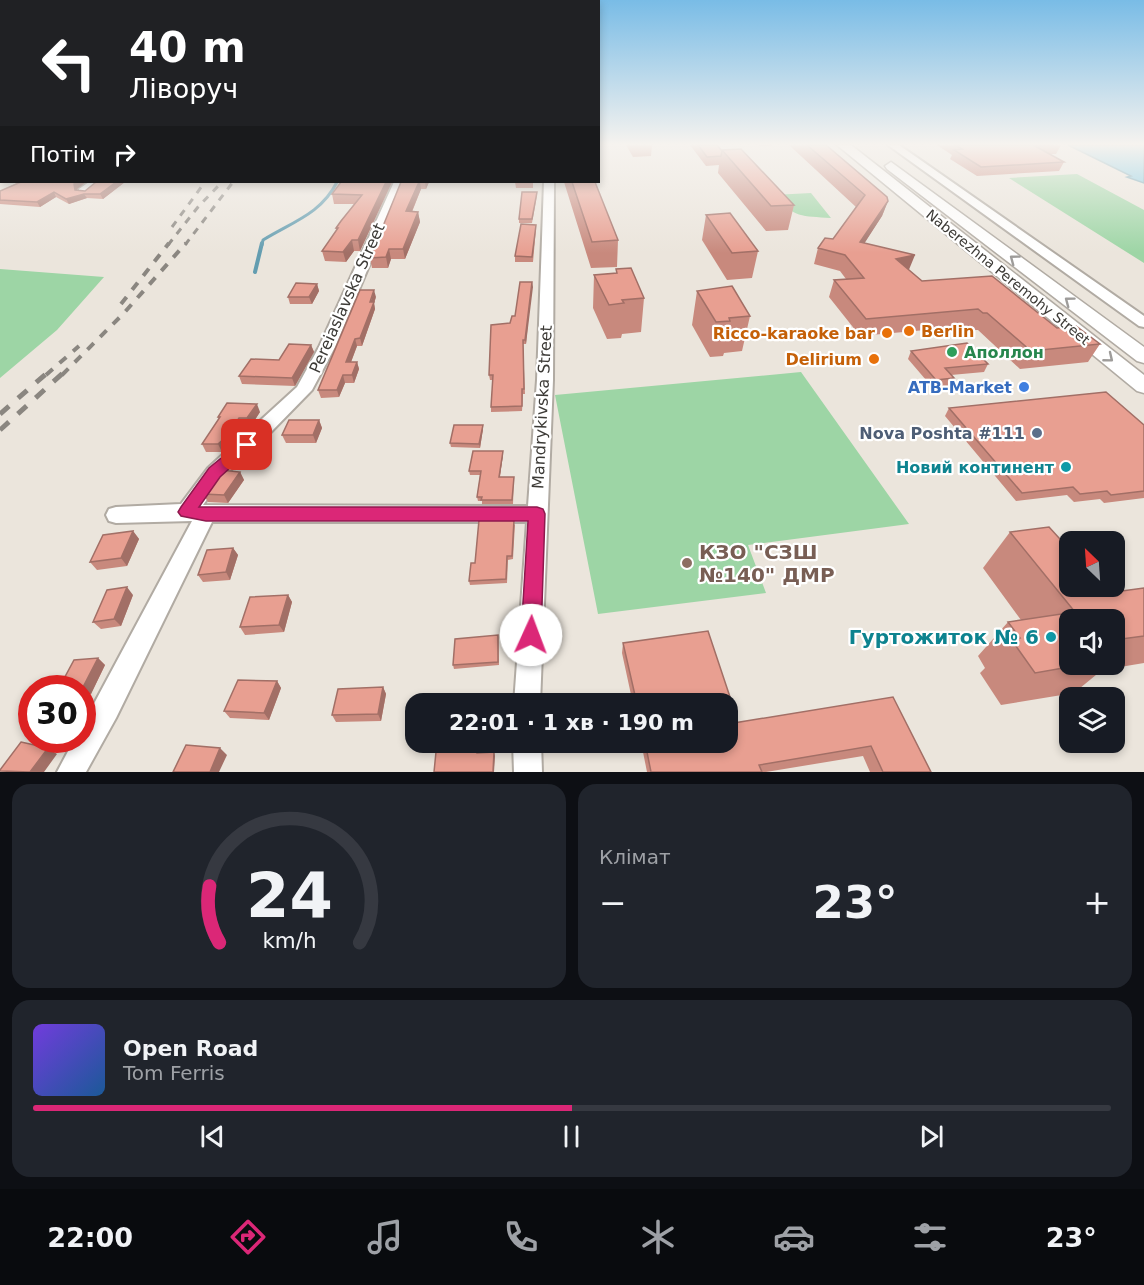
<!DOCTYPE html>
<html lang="uk">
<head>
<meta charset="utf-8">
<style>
	:root { --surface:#171b24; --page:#20242c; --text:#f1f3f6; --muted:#9ea1a6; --line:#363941; --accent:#db2777 }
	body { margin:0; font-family:"DejaVu Sans",sans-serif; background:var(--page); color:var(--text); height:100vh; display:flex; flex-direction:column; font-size:22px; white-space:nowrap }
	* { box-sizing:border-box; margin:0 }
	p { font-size:20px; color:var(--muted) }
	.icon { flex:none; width:33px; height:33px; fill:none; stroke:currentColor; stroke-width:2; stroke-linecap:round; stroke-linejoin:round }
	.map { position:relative; height:772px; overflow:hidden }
	.panel { display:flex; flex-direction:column; gap:12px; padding:12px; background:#0d0f14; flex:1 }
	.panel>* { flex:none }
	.guide { position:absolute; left:0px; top:0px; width:600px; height:183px; box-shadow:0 3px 9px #0003; background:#202124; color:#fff; overflow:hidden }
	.needle { width:39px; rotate:335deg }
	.tools { position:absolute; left:1059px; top:531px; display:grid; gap:12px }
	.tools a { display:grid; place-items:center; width:66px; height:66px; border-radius:12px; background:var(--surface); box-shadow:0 3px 9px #0003; font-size:30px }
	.speed { position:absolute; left:18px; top:675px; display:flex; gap:12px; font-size:30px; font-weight:700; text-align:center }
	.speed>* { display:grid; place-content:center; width:78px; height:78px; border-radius:50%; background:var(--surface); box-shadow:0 3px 9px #0003; line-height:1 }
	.speed .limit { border:9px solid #d22; background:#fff; color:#111 }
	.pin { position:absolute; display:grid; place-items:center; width:51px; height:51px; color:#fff; margin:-26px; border-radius:12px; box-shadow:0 3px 9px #0006 }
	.me { position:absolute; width:66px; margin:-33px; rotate:2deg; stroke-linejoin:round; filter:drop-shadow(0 0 4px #0008) }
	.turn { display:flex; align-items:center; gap:21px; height:126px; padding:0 30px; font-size:27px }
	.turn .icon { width:78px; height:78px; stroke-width:2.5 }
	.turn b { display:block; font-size:42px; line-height:51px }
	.then { display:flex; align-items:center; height:57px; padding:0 30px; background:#0003; gap:12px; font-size:22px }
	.big { font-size:45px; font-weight:600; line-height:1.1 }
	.panel .card { flex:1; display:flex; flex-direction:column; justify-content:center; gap:9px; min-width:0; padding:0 21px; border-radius:18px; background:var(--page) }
	.panel .dial { align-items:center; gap:0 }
	.dial svg { height:156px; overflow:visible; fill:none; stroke:var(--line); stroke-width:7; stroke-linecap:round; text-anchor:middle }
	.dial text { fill:var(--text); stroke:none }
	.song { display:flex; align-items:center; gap:18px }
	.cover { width:72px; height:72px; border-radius:9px; background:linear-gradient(135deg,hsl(260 70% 55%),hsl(210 70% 35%)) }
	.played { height:6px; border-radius:3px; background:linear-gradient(90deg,var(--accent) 50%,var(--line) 50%) }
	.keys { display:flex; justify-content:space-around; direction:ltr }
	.heat { display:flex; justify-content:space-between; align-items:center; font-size:33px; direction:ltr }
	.panel .tiles { flex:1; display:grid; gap:12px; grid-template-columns:1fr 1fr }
	.card:last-child { grid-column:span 2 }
	.trip { position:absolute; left:405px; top:693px; width:333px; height:60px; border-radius:18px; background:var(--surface); box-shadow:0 3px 9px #0003; font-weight:600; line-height:60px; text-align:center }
	.dock { display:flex; height:96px; justify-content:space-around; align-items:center; background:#090b0e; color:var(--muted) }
	.dock .icon { width:42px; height:42px }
	.dock .active { color:var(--accent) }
	.dock b { font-size:27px; color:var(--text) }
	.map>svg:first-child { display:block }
	.green { fill:#9dd5a5 }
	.water { fill:#74c7e4; stroke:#639db0; stroke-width:1.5 }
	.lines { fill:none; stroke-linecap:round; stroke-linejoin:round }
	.stream-far1 { stroke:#639db0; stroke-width:3 }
	.stream { stroke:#639db0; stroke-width:4 }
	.minor-casing { stroke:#b1aba3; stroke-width:4 }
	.major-casing { stroke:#b1aba3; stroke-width:3 }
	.minor { fill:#fff; fill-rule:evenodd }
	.major { fill:#fff; fill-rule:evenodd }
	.rail-far2 { stroke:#8a8680; stroke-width:3; stroke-dasharray:7 7; stroke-linecap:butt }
	.rail-far1 { stroke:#8a8680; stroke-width:4; stroke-dasharray:9 9; stroke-linecap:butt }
	.rail { stroke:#8a8680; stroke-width:5; stroke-dasharray:12 12; stroke-linecap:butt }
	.wall { fill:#c8897d; fill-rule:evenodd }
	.shaded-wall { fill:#a26f66 }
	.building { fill:#e89f91; stroke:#a26f66; stroke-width:1.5 }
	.oneway { stroke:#9e9c9a }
	.route { fill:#db2777; stroke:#8e194d; stroke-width:1.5 }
	.food-dot { fill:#e8710a; stroke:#fff; stroke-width:2 }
	.leisure-dot { fill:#2e9e5b; stroke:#fff; stroke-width:2 }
	.shop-dot { fill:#3f7fe0; stroke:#fff; stroke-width:2 }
	.service-dot { fill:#5c6f8a; stroke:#fff; stroke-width:2 }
	.culture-dot { fill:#0f9aa8; stroke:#fff; stroke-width:2 }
	.education-dot { fill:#8d6e63; stroke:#fff; stroke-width:2 }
	.labels { text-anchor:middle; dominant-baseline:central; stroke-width:4.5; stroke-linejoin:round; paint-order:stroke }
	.far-street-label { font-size:14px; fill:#3c3a36; stroke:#fff }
	.street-label { font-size:16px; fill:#3c3a36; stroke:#fff }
	.food-label { font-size:16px; font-weight:bold; fill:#c56008; stroke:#fff; text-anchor:end }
	.leisure-label { font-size:16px; font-weight:bold; fill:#27864d; stroke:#fff; text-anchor:start }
	.shop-label { font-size:16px; font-weight:bold; fill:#366cbe; stroke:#fff; text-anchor:end }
	.service-label { font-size:16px; font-weight:bold; fill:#4e5e75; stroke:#fff; text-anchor:end }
	.culture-label { font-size:16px; font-weight:bold; fill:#0d838f; stroke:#fff; text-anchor:end }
	.near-education-label { font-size:20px; font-weight:bold; fill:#785e54; stroke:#fff; text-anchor:start }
	.near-culture-label { font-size:20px; font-weight:bold; fill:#0d838f; stroke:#fff; text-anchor:end }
</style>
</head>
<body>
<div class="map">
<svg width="1144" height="772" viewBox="0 0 1144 772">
	<rect width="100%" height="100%" fill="#ebe5dc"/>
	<!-- green -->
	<path class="green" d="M1077 174 1144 210V263L1009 178Z
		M811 193 831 218C802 216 794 218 773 195Z
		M0 269 104 277 57 330 0 378Z
		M801 372 909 524 748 545 766 593 598 614 555 395Z"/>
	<!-- water -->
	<path class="water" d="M1068 145H1144V183L1127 177 1131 176Z"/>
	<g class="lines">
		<!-- stream-far1 -->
		<path class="stream-far1" d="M262 245 263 240C292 222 321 214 337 182"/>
		<!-- stream -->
		<path class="stream" d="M255 272 262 243"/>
		<defs>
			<path id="minor" d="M888 145H899L1144 316V327L1139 326Z
				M89 182H100L87 193H79V189Z
				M394 182H404L335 347 312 390 269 434 222 478 203 505 528 506 537 380 544 182H554L553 380 540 704H514L527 522H212L116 718 86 772H57L74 740H82V726L192 521 116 523 109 521 106 515 109 509 116 507 181 504 208 468 297 387 319 347Z
				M513 742H541L542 772H514Z"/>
			<path id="major" d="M837 145H851L1144 375V393L1137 391Z
				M891 162 1144 347V363L1137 361 887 169 885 166Z"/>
		</defs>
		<!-- minor casing -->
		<use href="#minor" class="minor-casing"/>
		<!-- major casing -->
		<use href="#major" class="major-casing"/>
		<!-- minor -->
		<use href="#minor" class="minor"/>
		<!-- major -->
		<use href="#major" class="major"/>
		<!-- rail-far2 -->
		<path class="rail-far2" d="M172 227 205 182
			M168 245 198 207 222 182
			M185 245 233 182"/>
		<!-- rail-far1 -->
		<path class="rail-far1" d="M121 304 169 243
			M46 375 79 346
			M62 375 124 313 186 243"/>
		<!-- rail -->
		<path class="rail" d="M0 414 47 373
			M0 430 63 373"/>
	</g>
	<!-- wall -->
	<path class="wall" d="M626 145H652L651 156 633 157Z
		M690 145H717L722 151V150L794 205 788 230 766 231 718 173 719 165 706 166Z
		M758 145H776L760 146Z
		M789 145H826L888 201 882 216 864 243 909 270 922 281 1100 344 1088 362 1020 369 978 330H974L969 326 860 336 829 297 834 280 846 279 840 271 814 264 818 248 833 239 856 207Z
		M937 145H1061L1056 154H1050L1064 162 1059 171 977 176 950 159 952 155Z
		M13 182H86L77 189V190L85 191 96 182H125L103 199 87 198 69 204 56 197 40 207 0 204V191L19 182Z
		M341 182H392L360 251H354L346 262 325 261 322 251 337 231 336 228 354 204H334L332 194Z
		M401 182H429L426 189H421L412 212H418L420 222 405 259H391L388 268H372L370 258Z
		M515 182H533V188H516Z
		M564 182H595L618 240 617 267 591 268Z
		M537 195 532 223H519V219Z
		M706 215 758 251 752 278 727 280 702 240Z
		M536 229 533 262H515V256Z
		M616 269 644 298 641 332 622 334 621 338 607 339 593 308 594 275 616 273Z
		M532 282 526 344H523L525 394H523L522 411 491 412V407L493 380H490L489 375 510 323 515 316Z
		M317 284 319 291 312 304H290L288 297Z
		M697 291 750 316 742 351 724 353 723 356 710 357 692 325Z
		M376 297 374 303 375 309 362 346H357L351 362H357L359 369 354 383H345L339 397 321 398 318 390Z
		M311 345 314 352 295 386 242 384 239 376 279 360Z
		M911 351 988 364 984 372 951 375 954 378 950 386 932 387 908 359Z
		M949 408 1144 425V498L1104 503 1100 499 1074 502 1067 495 1016 501 945 416Z
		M260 412 251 426 243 425 231 444 222 452H206L202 444 219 419 218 417Z
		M319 420 322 428 316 443H286L282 435Z
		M483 429 480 448 451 447 450 443Z
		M503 451V455L500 477H514L513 504H482V501H478L477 497 480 475H470L469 471Z
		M240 472 244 480 228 503 208 502 203 494Z
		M515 524 513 559 508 560 507 583 470 585 469 581 475 563Z
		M133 531 139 539 127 566 97 570 90 562Z
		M1010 532 1107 593 1144 588V663L1102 670 1074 693 1001 705 980 673 985 668 978 656 1008 622 1021 620 983 568ZM1114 620V664H1070Z
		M233 548 238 555 230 580 203 582 198 575Z
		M133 595 121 626 101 629 93 622Z
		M288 595 292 602 284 632 245 635 240 627Z
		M498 635 499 665 454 669 453 665Z
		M623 643 730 697 727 704H633L622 653Z
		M98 658 105 665 91 694H82V688H59Z
		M277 681 281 688 269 720 230 718 224 711Z
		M383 687 386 694 381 721 336 722 332 715Z
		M893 697 931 772H870L863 756 766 772H647L641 742H728Z"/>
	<!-- shaded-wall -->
	<path class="shaded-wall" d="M78 182H86L77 189V195L75 190 74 184Z
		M116 182H125L103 199 100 194Z
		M386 182H392L360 251 358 240Z
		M419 182H420L421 189 408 221 406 211Z
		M425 182H429L426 189Z
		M54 192 56 197 40 207 37 202Z
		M84 194 87 198 69 204 66 199Z
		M888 201 882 216 855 258 860 242Z
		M418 212 420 222 405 259 403 249Z
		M352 240 354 251 346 262 343 252Z
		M389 249 391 259 388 268 386 257Z
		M915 255 908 272 896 259Z
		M532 282 533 287 526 344 525 340Z
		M317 284 319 291 312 304 309 297Z
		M374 290 376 297 374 303 375 309 362 346 360 338Z
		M355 339 357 346 348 370 346 362Z
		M311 345 314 352 295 386 292 378Z
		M357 362 359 369 354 383 352 375Z
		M343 375 345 383 339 397 337 390Z
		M257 404 260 412 251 426 247 418Z
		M239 418 243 425 231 444 222 452 218 444Z
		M319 420 322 428 316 443 313 435Z
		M483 425V429L480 448 479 444Z
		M503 451V455L499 481V477Z
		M240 472 244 480 228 503 224 495Z
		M133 531 139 539 127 566 121 558Z
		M233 548 238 555 230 580 226 572Z
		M127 587 133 595 121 626 114 619Z
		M288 595 292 602 284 632 279 625Z
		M98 658 105 665 91 694 83 687Z
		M277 681 281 688 269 720 264 713Z
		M383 687 386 694 381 721 378 714Z
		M48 748 57 754 44 772H30Z
		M220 748 227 755 219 772H210Z
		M494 752 495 756 494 772H493Z"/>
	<!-- building -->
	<path class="building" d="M0 145H2V166L1 158H0Z
		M698 145H717L722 151 721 156 707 157Z
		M807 145H826L887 197 888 201 860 242 915 255 896 259 922 281 992 276 1057 328 1076 326 1100 344 1031 351 987 313H983L978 309 866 319 834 280 864 278 845 255 818 248 825 238 833 239 865 195Z
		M955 145H1054L1035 146 1064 162 981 167 954 150 962 149Z
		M741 149 794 205 771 206 722 150Z
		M0 167H2V176H0Z
		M21 182H78L74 184 75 190 85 191 96 182H116L100 194H84L66 199 54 192 37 202 0 200V191Z
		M341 182H386L358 240H352L343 252 322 251 338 228H336L341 221 362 195 332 194Z
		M401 182H419L406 211 418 212 403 249H389L386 257 370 258Z
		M572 182H595L618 240 592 242Z
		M522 192H537L532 219H519Z
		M730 213 758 251 732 253 706 215Z
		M521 224 536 225 532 257 515 256Z
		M631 268 644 298 622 300 624 303 609 305 594 275 617 273 616 269Z
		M520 282H532L525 340H523L524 389H522V406L491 407 493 375H489L491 325 510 323 512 316H515Z
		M296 283 317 284 309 297H288Z
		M732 286 750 316 729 318 730 321 716 322 697 291Z
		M360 290H374L370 302H374L360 338 355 339 346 362H357L352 375H343L337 390H318Z
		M967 343 988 364 945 368 954 378 936 380 911 351Z
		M289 344 311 345 292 378 239 376 251 359 279 360Z
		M1106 392 1144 425V491L1111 495 1107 491 1080 494 1073 487 1022 493 949 408Z
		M227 403 257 404 247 418H239L227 436 218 444H202L220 417H218Z
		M289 420H319L313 435H282Z
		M454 425H483L479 444 450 443Z
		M473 451H503L499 477H514L512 500H481L482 497H477L481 471H469Z
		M221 470 240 472 224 495 203 494Z
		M479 520H514L512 556H507L506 579 469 581 471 563H475Z
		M1049 527 1070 550V586H1101L1107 593 1144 588V636L1114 640V620H1070V664H1086L1035 673 1011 639 1020 638 1008 622 1075 612 1010 532Z
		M133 531 121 558 90 562 103 535Z
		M1103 540 1105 542H1088Z
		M233 548 226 572 198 575 207 550Z
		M127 587 114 619 93 622 107 590Z
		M288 595 279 625 240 627 250 597Z
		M708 631 730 697 687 704H637L623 643Z
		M498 635V662L453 665 455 639Z
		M98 658 83 687 59 688 74 660Z
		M238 680 277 681 264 713 224 711Z
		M383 687 378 714 332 715 338 689Z
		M893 697 931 772H883L871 746 759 765 762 772H651L645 742H728V724Z
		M480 700 479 704H438V702Z
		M21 742 48 748 30 772 0 771V770Z
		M437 742H477V753L494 752 493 772H434Z
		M186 745 220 748 210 772H173Z"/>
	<!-- one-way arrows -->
	<defs><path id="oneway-chevron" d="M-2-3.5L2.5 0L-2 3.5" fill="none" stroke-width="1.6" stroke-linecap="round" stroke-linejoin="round" transform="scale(1.5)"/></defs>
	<g class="oneway">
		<use href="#oneway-chevron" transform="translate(1014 259) rotate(-143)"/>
		<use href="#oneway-chevron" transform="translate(1069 301) rotate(-143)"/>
		<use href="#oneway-chevron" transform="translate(1109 358) rotate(39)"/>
	</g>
	<!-- sky -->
	<linearGradient id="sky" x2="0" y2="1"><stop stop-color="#79bce6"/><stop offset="0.57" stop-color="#f6f3ef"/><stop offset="1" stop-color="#f6f3ef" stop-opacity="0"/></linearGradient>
	<rect width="1144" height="253" fill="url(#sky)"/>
	<!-- route -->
	<path class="route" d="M247 439 252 441 254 445 252 448 220 477 199 507H537L543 509 545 514 541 635 538 641 531 644 524 641 521 635 528 521H206L181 516 178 512 181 507 209 468 242 441Z"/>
	<!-- markers -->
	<g class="food-dot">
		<circle cx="909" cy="331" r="6"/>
		<circle cx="887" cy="333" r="6"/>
		<circle cx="874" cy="359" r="6"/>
	</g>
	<circle class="leisure-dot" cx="952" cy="352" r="6"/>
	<circle class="shop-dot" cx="1024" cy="387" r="6"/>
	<circle class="service-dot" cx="1037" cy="433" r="6"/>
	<g class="culture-dot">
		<circle cx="1066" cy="467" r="6"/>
		<circle cx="1051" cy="637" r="6"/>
	</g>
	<circle class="education-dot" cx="687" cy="563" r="6"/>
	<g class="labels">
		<!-- far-street labels -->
		<g class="far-street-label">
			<text transform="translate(1008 277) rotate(39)">Naberezhna Peremohy Street</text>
		</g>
		<!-- street labels -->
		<g class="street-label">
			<text transform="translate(347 298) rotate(-66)">Pereiaslavska Street</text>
			<text transform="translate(542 407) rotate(-87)">Mandrykivska Street</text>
		</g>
		<!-- food labels -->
		<g class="food-label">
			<text x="921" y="331" text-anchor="start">Berlin</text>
			<text x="875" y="333">Ricco-karaoke bar</text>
			<text x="862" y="359">Delirium</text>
		</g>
		<!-- leisure labels -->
		<g class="leisure-label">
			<text x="964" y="352">Аполлон</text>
		</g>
		<!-- shop labels -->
		<g class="shop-label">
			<text x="1012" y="387">ATB-Market</text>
		</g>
		<!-- service labels -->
		<g class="service-label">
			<text x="1025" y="433">Nova Poshta #111</text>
		</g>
		<!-- culture labels -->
		<g class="culture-label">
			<text x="1054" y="467">Новий континент</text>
		</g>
		<!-- near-education labels -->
		<g class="near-education-label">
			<text x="699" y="552">КЗО "СЗШ<tspan x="699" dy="23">№140" ДМР</tspan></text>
		</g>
		<!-- near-culture labels -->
		<g class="near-culture-label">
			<text x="1039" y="637">Гуртожиток № 6</text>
		</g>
	</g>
</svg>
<div class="tools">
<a><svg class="needle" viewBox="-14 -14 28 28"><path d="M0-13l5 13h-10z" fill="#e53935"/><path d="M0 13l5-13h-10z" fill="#9ea1a6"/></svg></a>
<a><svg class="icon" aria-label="sound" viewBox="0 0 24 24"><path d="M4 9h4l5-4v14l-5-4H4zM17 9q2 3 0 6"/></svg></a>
<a><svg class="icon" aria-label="layers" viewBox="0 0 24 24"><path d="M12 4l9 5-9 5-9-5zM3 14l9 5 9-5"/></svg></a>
</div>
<div class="speed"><div class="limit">30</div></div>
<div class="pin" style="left:247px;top:445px;background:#d93025"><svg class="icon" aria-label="arrive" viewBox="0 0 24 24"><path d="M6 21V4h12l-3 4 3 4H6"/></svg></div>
<svg class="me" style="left:531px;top:635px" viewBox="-20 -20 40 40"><circle r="19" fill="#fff"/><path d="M0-13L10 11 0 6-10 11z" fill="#db2777"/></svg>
<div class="trip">22:01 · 1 хв · 190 m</div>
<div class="guide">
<div class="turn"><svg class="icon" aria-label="left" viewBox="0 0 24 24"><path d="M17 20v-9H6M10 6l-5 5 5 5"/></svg><div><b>40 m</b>Ліворуч</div></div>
<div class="then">Потім<svg class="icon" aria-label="right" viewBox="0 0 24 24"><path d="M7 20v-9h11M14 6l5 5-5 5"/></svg></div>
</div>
</div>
<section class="panel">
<div class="tiles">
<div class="card dial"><svg viewBox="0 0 100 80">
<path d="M14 69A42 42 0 1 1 86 69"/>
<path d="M14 69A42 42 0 0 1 9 40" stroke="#db2777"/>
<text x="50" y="56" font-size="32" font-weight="700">24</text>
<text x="50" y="72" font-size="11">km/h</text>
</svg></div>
<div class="card"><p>Клімат</p>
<div class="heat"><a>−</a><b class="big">23°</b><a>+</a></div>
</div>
<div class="card">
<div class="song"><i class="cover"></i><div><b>Open Road</b><p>Tom Ferris</p></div></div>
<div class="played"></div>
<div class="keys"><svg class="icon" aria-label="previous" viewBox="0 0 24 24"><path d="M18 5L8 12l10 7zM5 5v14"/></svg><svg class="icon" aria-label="pause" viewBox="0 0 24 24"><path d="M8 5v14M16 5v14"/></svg><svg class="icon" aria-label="next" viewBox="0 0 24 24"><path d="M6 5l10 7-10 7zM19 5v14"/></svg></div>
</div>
</div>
</section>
<nav class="dock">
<b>22:00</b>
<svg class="icon active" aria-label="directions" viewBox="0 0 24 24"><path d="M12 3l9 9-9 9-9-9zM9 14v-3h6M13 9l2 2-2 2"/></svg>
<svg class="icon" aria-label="music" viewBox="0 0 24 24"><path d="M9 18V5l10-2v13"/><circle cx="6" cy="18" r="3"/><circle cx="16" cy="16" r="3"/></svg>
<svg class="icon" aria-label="phone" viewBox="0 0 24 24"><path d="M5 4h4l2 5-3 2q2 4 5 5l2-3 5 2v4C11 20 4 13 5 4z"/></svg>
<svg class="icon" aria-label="climate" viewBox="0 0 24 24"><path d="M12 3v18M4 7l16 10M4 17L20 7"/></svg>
<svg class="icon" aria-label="car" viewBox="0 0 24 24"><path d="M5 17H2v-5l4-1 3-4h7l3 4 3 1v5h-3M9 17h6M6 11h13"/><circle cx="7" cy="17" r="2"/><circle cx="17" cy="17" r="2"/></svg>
<svg class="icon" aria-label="filters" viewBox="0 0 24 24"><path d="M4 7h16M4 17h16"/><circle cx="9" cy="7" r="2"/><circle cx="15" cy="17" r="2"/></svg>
<b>23°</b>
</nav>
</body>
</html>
